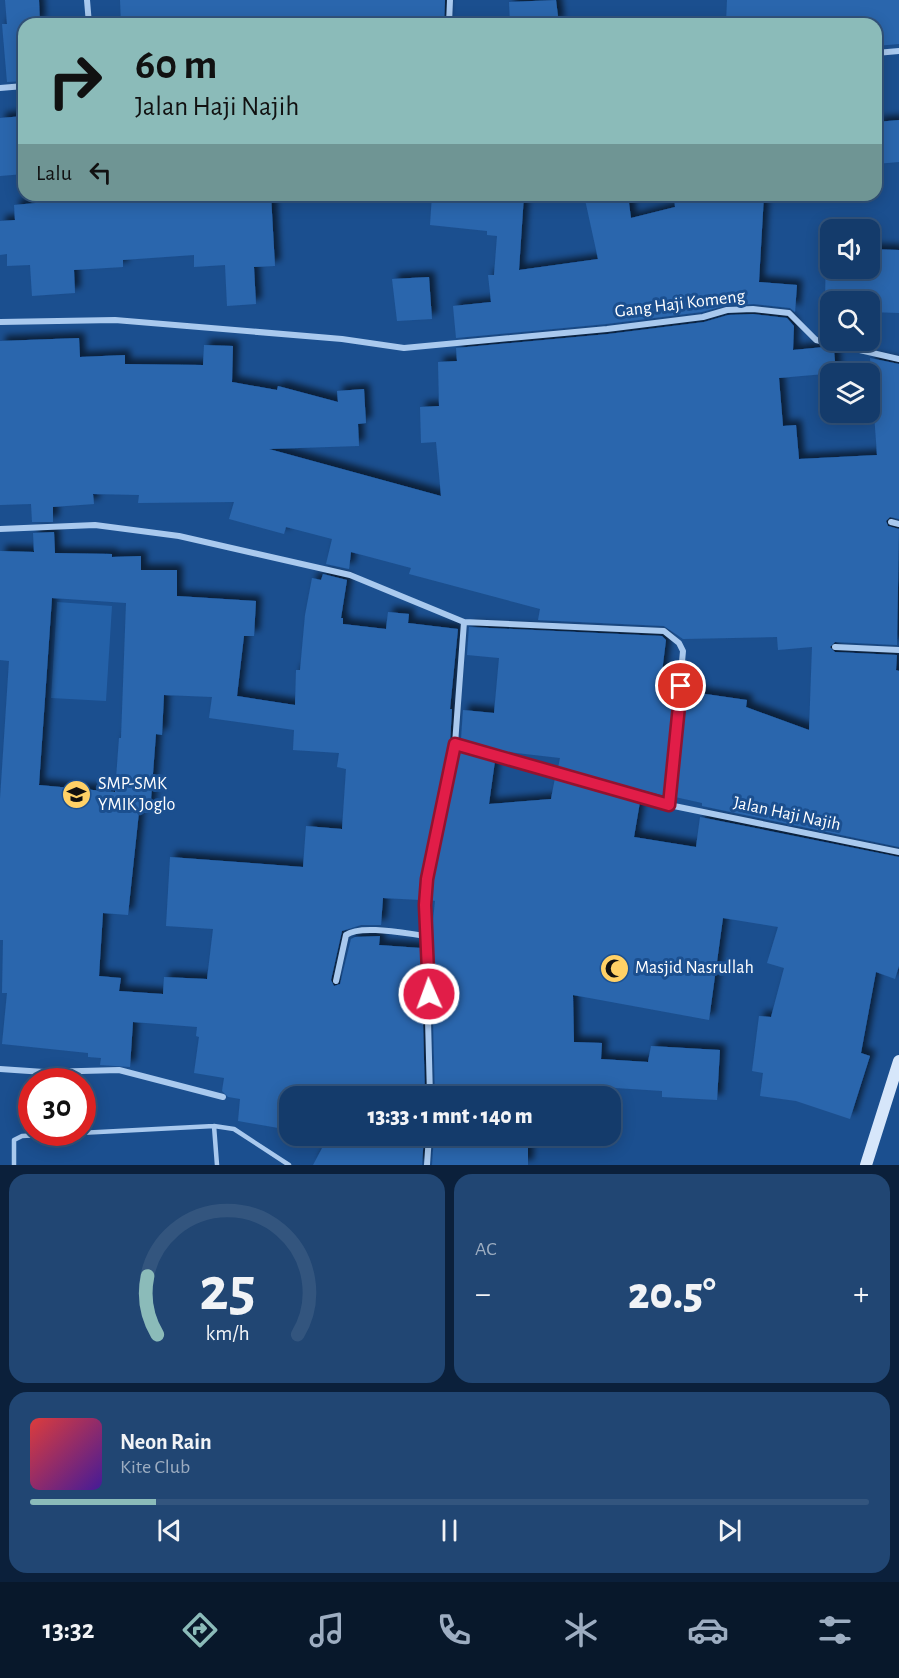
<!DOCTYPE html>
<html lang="id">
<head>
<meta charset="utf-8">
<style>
	:root { --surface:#143b6b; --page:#214673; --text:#f1f3f6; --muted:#9dadc1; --line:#33557e; --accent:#8bbbb9 }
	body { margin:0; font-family:"Alegreya Sans",sans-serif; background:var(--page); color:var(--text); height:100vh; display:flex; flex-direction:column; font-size:22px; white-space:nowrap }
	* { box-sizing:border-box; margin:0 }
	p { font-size:20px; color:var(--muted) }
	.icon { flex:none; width:33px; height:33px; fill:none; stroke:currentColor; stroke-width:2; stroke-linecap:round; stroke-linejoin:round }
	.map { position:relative; height:1165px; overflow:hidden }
	.drawer { display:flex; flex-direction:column; gap:9px; padding:9px; background:#0b203b; flex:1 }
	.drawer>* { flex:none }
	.guide { position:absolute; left:18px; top:18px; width:864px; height:183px; border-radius:18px; box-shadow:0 3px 15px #0003,0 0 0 2px var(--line); background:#8bbbb9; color:#111; overflow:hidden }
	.fabs { position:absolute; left:820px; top:219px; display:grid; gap:12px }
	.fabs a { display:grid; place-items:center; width:60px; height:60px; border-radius:12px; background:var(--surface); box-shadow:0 3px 15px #0003,0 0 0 2px var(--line); font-size:30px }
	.speed { position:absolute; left:18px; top:1068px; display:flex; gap:12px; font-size:30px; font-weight:700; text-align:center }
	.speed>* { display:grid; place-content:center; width:78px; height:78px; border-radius:50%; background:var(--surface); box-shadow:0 3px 15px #0003,0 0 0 2px var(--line); line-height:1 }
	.speed .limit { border:9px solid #d22; background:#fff; color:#111 }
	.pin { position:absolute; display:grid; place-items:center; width:51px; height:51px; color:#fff; margin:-26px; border:3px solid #fff; border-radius:50%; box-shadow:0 2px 6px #0007 }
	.me { position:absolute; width:66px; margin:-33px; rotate:358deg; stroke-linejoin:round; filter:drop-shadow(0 0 4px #0008) }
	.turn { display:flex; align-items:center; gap:21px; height:126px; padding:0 18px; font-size:27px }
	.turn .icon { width:78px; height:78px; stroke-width:2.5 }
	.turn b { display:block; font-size:42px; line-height:51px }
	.then { display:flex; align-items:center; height:57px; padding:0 18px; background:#0003; gap:12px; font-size:22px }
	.big { font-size:45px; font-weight:800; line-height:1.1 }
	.drawer .widget { flex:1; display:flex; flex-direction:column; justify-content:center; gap:9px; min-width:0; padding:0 21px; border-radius:18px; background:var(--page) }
	.drawer .dial { align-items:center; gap:0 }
	.dial svg { height:156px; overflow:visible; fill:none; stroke:var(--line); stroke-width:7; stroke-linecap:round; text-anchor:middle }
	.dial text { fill:var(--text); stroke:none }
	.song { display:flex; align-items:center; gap:18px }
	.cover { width:72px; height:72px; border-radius:9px; background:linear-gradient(135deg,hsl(0 70% 55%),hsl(260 70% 35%)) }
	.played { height:6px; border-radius:3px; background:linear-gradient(90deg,var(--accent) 15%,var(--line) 15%) }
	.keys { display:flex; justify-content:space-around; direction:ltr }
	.heat { display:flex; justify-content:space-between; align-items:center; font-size:33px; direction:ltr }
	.drawer .tiles { flex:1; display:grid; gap:9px; grid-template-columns:1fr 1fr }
	.widget:last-child { grid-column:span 2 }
	.trip { position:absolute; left:279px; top:1086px; width:342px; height:60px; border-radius:18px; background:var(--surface); box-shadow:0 3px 15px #0003,0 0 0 2px var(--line); font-weight:800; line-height:60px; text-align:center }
	.menu { display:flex; height:96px; justify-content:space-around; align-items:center; background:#08182b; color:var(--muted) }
	.menu .icon { width:42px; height:42px }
	.menu .selected { color:var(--accent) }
	.menu b { font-size:27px; color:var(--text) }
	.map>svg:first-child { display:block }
	.green { fill:#2461a8 }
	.building { fill:#2a66ad; fill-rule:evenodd; filter:url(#shadow) }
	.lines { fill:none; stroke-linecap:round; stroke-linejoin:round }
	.service { stroke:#a9c9ee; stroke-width:4.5 }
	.minor { stroke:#a9c9ee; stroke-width:6 }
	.secondary { stroke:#d6e6fa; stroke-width:12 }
	.route-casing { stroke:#92132f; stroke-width:15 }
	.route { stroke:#e11d48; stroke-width:10 }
	.labels { text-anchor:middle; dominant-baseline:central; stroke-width:6; stroke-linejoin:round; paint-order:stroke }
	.street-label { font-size:18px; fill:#fff; stroke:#1b4f8f }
	.poi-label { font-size:18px; fill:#fff; stroke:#1b4f8f; text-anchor:start }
</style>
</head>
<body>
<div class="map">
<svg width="899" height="1165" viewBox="0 0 899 1165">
	<defs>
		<filter id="shadow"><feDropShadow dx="5.5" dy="-5.5" stdDeviation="3" flood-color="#0009"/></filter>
	</defs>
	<rect width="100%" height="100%" fill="#1b4f8f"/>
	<!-- green -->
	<path class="green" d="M57 602 112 606 106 701 51 698Z"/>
	<!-- building -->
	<path class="building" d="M5 0H39L40 24H24V81L7 82 2 24H7Z
		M120 0H445L444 24H121Z
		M556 0 559 24H510L509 2Z
		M727 0H899V44L876 46V24L726 23Z
		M24 116V174L0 176V118Z
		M899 120V162L876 164V122Z
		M120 195H271L275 266 254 267 256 304 227 306 225 265 194 267V255L123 260V267L74 270 75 293 32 296 30 265 7 266V254L0 255V221L15 220 14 205Z
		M432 195 502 202 503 195H524L519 270 598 259 584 195H628L631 218 675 207 674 195H764L759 282 797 285 795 312 790 308 754 304 727 305 702 312 606 324 456 338 453 306 491 302 488 275H494L497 236 487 235V231L430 225Z
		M826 248H831V268H870V249L899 250V313L870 312V302H825Z
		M429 277 432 319 397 321 392 279Z
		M753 314 787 318 794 326 793 350 824 347 834 350 836 373 779 378 783 426 796 425 799 459 877 455 870 358 899 364V519L890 517 886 521 888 526 899 529 897 645 835 642 830 647 835 652 897 655 896 670 899 671V847L702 806V803L675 797 685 691 747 700 746 707 809 730 812 647 778 650 777 637 683 639 664 626 538 620 540 609 409 574 411 568 351 552 349 569 326 564 332 539 286 527 284 534 229 519 234 502 138 503 139 495 93 494 94 504 53 507V522H32L31 504 0 505V341L79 338 80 357 125 355V364L203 365 204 345 233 346 232 382 277 390 278 386 338 402 337 391 364 389 366 423 358 424 359 446 269 449 441 496 436 442 421 443 420 407 439 406 438 362 457 361 456 348 608 334 704 322 728 315Z
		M54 532 55 553 112 554V557L141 556V570H177V596L256 601 254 636H244L237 696 295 705 296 670H300L305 615 312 578 321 580 323 574 347 580 341 618H343V624L386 629 388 612 409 614 408 623 458 629 450 709H452L450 743 422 878 420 900 383 898 381 925H361L342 931 331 980 334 986 340 984 351 939 355 937 380 936 379 945 421 948 425 1096H290V1130L238 1121 240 1099 228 1097 222 1091 224 1078 194 1073 199 1037 196 1036 197 1027 133 1022 130 1067 100 1065 101 1058 88 1057V1053L2 1044 7 993H2L3 940H0V799L9 661 0 660V551L34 552 33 533ZM52 598 126 603 121 738H119L115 792 39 785ZM164 695 212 697 209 718 294 730 293 750 339 753 337 767 346 769 342 829 306 826 303 867 170 857 166 926 213 929 207 979 164 977 163 994 119 991 121 978 99 976 103 913 128 915 139 812 150 813 156 734 162 735Z
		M469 627 662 636 666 640 660 688 674 690 665 796 558 768 560 758 499 751 461 740 463 710 494 713 499 658 467 655Z
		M459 751 495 761 489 804 551 799 555 778 640 802 634 837 696 847 700 817 899 857V966L895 979 876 972 861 1053 870 1056 850 1119 796 1101 760 1096 763 1073 752 1071 759 1016 771 1017 784 968 767 963 778 927 723 918 709 1020 573 995 574 1042 602 1043 601 1059 648 1062 651 1046 720 1050 717 1100 662 1097V1091L600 1087 599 1092 559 1090V1096H435L431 940 435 901 431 900 432 880Z
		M320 1136H424L422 1165H313L328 1137Z
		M434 1136H469V1143L528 1147V1165H432Z"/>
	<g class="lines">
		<!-- service -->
		<path class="service" d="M214 1126 217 1165
			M14 1165V1140L22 1136 214 1126 234 1129 289 1165"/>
		<!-- minor -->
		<path class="minor" d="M87 0 89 24
			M449 24 450 0
			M876 53 899 51
			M0 88 24 86
			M0 322 115 320 342 339 404 348 607 329 703 317 727 310 753 309 789 313 816 340 899 359
			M891 522 899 524
			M0 529 95 525 179 536 350 575 464 622 664 631 679 643 683 651 669 805
			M835 647 899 650
			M455 744 669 805 899 852
			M336 981 346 935C361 924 408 934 427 936
			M0 1069 44 1072 119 1070 223 1097
			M430 1096 425 905 427 879 455 744 464 622
			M427 1165 429 1136"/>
		<!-- secondary -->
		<path class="secondary" d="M866 1165 899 1061"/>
	</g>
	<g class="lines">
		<defs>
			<path id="route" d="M429 994 425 905 427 879 455 744 669 805 681 686"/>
		</defs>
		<!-- route casing -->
		<use href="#route" class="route-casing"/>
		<!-- route -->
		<use href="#route" class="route"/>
	</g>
	<!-- icons -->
	<defs>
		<symbol id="school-disc" viewBox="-11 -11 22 22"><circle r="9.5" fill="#ffd166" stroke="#1b4f8f"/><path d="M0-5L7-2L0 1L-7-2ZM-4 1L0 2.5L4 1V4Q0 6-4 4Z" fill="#111"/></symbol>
		<symbol id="mosque-disc" viewBox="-11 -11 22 22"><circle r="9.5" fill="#ffd166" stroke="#1b4f8f"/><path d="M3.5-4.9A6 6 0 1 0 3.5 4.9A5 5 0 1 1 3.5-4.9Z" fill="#111"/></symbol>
	</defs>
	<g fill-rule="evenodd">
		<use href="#school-disc" x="60" y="778" width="33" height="33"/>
		<use href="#mosque-disc" x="598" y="952" width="33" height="33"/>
	</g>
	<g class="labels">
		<!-- street labels -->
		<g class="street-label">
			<text transform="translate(680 304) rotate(-7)">Gang Haji Komeng</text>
			<text transform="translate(787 814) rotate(12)">Jalan Haji Najih</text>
		</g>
		<!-- poi labels -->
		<g class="poi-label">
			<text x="98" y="784">SMP-SMK<tspan x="98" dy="21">YMIK Joglo</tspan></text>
			<text x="635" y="968">Masjid Nasrullah</text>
		</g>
	</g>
</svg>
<div class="fabs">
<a><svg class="icon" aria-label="sound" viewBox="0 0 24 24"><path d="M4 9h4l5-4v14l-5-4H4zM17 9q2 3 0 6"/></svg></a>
<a><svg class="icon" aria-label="search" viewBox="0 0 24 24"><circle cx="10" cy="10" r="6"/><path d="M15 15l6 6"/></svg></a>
<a><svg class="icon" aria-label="layers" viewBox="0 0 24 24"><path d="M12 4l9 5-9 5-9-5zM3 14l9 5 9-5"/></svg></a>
</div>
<div class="speed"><div class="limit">30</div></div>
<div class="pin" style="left:681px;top:686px;background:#d93025"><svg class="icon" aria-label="arrive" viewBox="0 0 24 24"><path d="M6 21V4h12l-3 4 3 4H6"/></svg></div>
<svg class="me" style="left:429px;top:994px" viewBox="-20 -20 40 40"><circle r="17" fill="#e11d48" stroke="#fff" stroke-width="3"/><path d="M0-11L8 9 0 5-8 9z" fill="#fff"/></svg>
<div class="trip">13:33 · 1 mnt · 140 m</div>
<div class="guide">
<div class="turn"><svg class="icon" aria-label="right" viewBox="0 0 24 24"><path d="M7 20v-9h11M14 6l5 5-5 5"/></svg><div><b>60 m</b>Jalan Haji Najih</div></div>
<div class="then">Lalu<svg class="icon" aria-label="left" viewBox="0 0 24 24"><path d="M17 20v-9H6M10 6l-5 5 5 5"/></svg></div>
</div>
</div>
<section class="drawer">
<div class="tiles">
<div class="widget dial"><svg viewBox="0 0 100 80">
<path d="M14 69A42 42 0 1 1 86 69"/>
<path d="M14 69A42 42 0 0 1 9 39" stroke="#8bbbb9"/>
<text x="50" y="56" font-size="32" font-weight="700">25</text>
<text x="50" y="72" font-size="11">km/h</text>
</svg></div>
<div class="widget"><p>AC</p>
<div class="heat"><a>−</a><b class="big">20.5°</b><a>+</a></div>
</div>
<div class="widget">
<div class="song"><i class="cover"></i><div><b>Neon Rain</b><p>Kite Club</p></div></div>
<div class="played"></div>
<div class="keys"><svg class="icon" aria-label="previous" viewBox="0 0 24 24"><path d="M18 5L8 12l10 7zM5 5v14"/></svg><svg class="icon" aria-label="pause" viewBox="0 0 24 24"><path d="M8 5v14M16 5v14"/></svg><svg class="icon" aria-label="next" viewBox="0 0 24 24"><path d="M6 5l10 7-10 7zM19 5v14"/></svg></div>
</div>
</div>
</section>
<nav class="menu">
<b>13:32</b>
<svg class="icon selected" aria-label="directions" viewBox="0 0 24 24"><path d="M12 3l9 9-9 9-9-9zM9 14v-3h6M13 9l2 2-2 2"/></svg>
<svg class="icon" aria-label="music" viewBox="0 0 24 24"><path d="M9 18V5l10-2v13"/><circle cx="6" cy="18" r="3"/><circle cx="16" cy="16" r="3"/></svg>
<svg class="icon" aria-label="phone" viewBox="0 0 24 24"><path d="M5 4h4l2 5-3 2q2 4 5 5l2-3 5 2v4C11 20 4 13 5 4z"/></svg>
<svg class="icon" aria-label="climate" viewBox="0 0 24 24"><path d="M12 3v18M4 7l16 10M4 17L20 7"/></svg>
<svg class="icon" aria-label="car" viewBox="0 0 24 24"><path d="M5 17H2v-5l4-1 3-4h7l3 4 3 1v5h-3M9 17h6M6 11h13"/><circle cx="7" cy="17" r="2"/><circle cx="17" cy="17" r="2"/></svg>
<svg class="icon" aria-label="filters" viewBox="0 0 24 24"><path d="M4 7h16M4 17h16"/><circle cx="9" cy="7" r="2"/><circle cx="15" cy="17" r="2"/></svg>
</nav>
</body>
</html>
